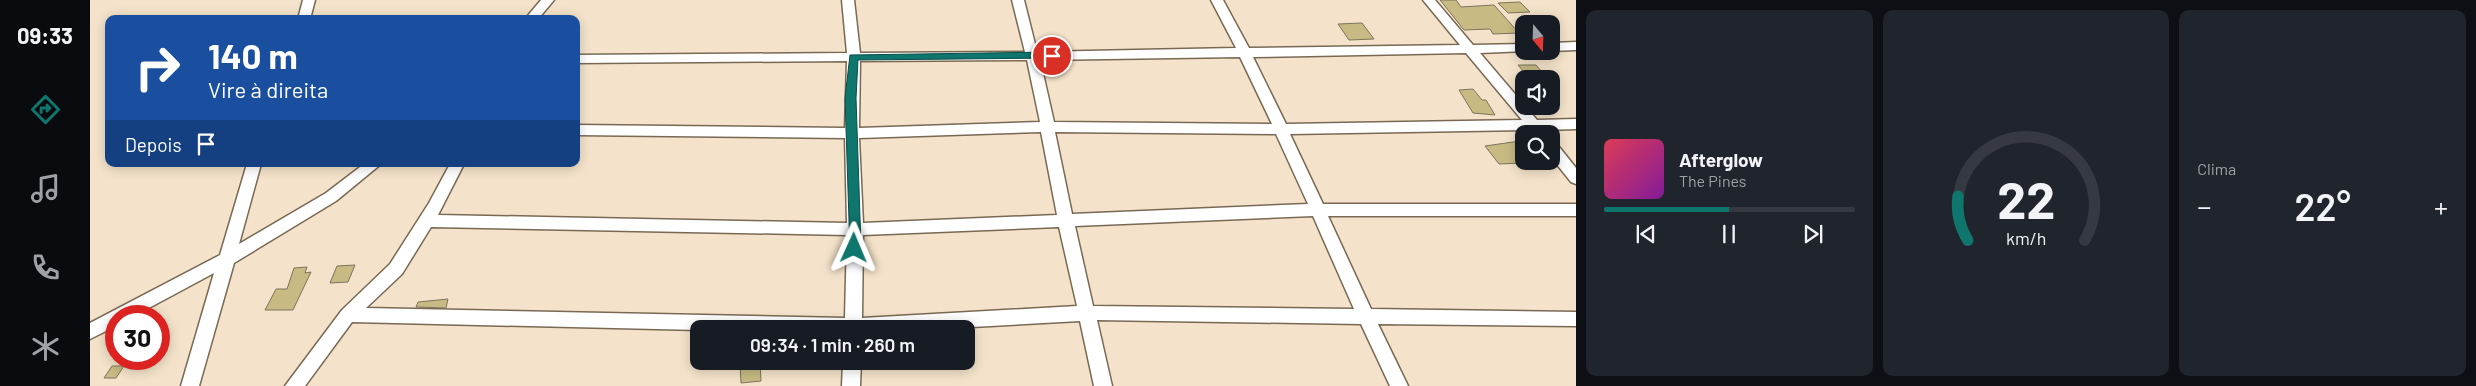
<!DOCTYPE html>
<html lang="pt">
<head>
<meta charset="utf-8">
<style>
	:root { --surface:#171b24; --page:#20242c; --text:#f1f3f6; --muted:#9ea1a6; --line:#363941; --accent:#0f766e }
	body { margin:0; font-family:Barlow,sans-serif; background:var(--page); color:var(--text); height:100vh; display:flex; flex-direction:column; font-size:19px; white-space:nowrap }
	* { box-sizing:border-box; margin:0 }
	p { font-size:16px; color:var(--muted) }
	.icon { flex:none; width:28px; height:28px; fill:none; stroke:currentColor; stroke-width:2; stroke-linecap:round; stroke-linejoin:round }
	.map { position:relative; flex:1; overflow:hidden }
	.side { display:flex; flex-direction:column; gap:10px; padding:10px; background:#0d0f14; width:900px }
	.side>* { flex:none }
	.banner { position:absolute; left:15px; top:15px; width:475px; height:152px; border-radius:10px; box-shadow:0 2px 12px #0003; background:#1a4fa0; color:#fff; overflow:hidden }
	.needle { width:32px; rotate:161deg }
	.fabs { position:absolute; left:1425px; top:15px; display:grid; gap:10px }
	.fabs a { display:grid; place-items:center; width:45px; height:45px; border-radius:10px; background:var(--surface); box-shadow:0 2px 12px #0003; font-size:25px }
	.speed { position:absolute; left:15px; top:305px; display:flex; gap:10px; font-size:25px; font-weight:700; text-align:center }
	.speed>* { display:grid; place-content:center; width:65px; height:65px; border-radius:50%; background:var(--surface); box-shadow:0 2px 12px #0003; line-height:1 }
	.speed .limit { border:8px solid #d22; background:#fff; color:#111 }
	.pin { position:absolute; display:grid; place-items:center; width:42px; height:42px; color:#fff; margin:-21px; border:2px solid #fff; border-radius:50%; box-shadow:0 1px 5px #0007 }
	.me { position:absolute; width:55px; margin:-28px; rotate:1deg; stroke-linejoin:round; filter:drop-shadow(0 0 4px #0008) }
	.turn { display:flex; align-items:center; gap:18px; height:105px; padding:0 20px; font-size:22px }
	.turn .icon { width:65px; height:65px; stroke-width:2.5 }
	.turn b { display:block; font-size:35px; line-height:42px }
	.then { display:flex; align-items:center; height:48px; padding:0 20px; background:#0003; gap:10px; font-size:19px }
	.big { font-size:38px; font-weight:600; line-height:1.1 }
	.side .widget { flex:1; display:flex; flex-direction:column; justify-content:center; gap:8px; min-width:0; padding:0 18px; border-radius:10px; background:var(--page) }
	.side .dial { align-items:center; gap:0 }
	.dial svg { height:130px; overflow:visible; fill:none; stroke:var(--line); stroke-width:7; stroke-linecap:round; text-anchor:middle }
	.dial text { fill:var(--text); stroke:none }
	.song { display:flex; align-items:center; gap:15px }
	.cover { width:60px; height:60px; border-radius:8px; background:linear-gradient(135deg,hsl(350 70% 55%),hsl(290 70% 35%)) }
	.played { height:5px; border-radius:2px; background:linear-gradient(90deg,var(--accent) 50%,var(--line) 50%) }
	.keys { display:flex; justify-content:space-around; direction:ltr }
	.heat { display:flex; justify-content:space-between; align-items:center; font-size:28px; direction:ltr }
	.side .tiles { flex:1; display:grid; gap:10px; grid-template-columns:repeat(3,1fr) }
	.trip { position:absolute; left:600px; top:320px; width:285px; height:50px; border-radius:10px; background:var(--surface); box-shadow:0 2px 12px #0003; font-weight:600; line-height:50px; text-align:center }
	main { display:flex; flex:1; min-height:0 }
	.menu { display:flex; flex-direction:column; width:90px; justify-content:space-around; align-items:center; background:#090b0e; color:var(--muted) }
	.menu .icon { width:35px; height:35px }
	.menu .current { color:var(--accent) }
	.menu b { font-size:22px; color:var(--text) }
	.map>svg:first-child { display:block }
	.building { fill:#c7ba83; stroke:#7b755c }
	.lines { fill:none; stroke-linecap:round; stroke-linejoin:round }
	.minor-casing { stroke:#796954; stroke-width:3 }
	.minor { fill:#fff; fill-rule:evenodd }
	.route { fill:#0f766e; stroke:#0a4d48 }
</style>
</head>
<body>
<main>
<nav class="menu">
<b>09:33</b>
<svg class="icon current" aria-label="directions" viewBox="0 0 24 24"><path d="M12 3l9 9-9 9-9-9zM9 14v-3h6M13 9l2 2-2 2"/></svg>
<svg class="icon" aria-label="music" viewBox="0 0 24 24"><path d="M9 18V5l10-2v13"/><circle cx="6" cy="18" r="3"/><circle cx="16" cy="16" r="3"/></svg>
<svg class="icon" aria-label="phone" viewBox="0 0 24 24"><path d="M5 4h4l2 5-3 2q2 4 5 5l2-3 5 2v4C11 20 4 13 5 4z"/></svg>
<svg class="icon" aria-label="climate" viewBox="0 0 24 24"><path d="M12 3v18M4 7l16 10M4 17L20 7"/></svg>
</nav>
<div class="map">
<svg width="1486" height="386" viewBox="0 0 1486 386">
	<rect width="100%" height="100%" fill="#f4e3ca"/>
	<!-- building -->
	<path class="building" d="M1350 0H1366L1371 7 1404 5 1429 33 1403 34 1400 29 1374 30Z
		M1430 2 1440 12 1418 13 1408 3Z
		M1272 23 1284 39 1259 40 1248 24Z
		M1428 65H1446L1457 78H1439Z
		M1383 89 1392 100H1396L1405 115 1383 113 1369 90Z
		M1430 141 1434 145V163L1409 164 1395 146Z
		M265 265 258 282 240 283 247 266Z
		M217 267 215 273 221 272 203 310H175L186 289H197L204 268Z
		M358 299 356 308 326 307 328 302Z
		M670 362 671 381 651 383 650 364Z
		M22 366H34L26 378H14Z"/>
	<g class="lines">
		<defs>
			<path id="minor" d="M213 0H225L220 19H208Z
				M451 0H464L448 19H435Z
				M752 0H764L770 53 935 52 922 0H934L947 52 1146 48 1121 0H1133L1159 48 1370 45 1333 0H1345L1383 45 1434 44V51H1437L1390 53 1447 120 1486 119V129L1454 130 1448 134 1440 130 1200 134 1233 204H1486V216H1238L1281 309 1486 312V326L1288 324 1318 386H1300L1271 324 1007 320 1022 386H1004L990 321 846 329 609 330 262 322 215 386H195L252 310 300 264 339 203 360 164H374L348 215 757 223 755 138 486 135V125L755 128 757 61 486 63V55L757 53ZM1376 53 1432 120 1196 124 1163 57ZM1150 57 1182 124 964 122 950 60ZM937 60 950 122 769 128 770 61ZM951 132 967 215 773 223 769 138ZM965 132 1186 134 1218 204 982 214ZM1223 216 1264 309 1003 306 985 226ZM341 227 757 235 755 318 276 308 312 274ZM969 227 987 306 772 318 773 235Z
				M1486 42V50L1461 51V43Z
				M1461 142 1466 143 1486 168V184L1481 182 1461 157Z
				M157 164H171L149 244 236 193 274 164H291L246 201 144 263 109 386H91L124 273 44 316H26V326L0 339V323L130 255Z
				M753 361H771L770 386H752Z"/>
		</defs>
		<!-- minor casing -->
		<use href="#minor" class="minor-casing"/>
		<!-- minor -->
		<use href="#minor" class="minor"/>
	</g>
	<!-- route -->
	<path class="route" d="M962 52 967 56 966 58 768 60 766 98 771 248 769 251H760L755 98 760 55Z"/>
</svg>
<div class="fabs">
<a><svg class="needle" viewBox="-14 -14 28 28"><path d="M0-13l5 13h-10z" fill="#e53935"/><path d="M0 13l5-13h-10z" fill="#9ea1a6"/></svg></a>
<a><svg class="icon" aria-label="sound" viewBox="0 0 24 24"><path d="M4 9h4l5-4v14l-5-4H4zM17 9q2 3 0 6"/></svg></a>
<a><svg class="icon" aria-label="search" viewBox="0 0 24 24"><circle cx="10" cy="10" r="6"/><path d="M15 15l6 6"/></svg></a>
</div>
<div class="speed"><div class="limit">30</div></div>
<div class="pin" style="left:962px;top:56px;background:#d93025"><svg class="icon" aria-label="arrive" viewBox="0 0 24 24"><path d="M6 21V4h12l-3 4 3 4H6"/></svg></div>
<svg class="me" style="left:764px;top:248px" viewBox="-20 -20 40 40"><path d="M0-17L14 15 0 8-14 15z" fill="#0f766e" stroke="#fff" stroke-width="4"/></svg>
<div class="trip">09:34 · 1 min · 260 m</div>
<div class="banner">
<div class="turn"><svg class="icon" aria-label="right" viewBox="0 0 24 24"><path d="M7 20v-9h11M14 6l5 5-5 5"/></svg><div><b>140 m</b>Vire à direita</div></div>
<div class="then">Depois<svg class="icon" aria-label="arrive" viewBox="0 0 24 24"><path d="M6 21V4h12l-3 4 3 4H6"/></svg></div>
</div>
</div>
<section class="side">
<div class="tiles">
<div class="widget">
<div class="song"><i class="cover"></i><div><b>Afterglow</b><p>The Pines</p></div></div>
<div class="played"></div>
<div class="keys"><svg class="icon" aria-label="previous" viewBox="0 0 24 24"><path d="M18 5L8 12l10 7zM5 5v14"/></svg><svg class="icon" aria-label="pause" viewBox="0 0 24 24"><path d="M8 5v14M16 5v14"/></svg><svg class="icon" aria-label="next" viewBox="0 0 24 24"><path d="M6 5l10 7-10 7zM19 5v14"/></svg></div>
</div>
<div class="widget dial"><svg viewBox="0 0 100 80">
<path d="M14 69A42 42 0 1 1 86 69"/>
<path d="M14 69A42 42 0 0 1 8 42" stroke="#0f766e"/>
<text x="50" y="56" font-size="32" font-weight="700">22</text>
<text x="50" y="72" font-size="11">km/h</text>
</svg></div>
<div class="widget"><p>Clima</p>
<div class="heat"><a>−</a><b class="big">22°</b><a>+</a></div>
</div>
</div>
</section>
</main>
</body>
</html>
